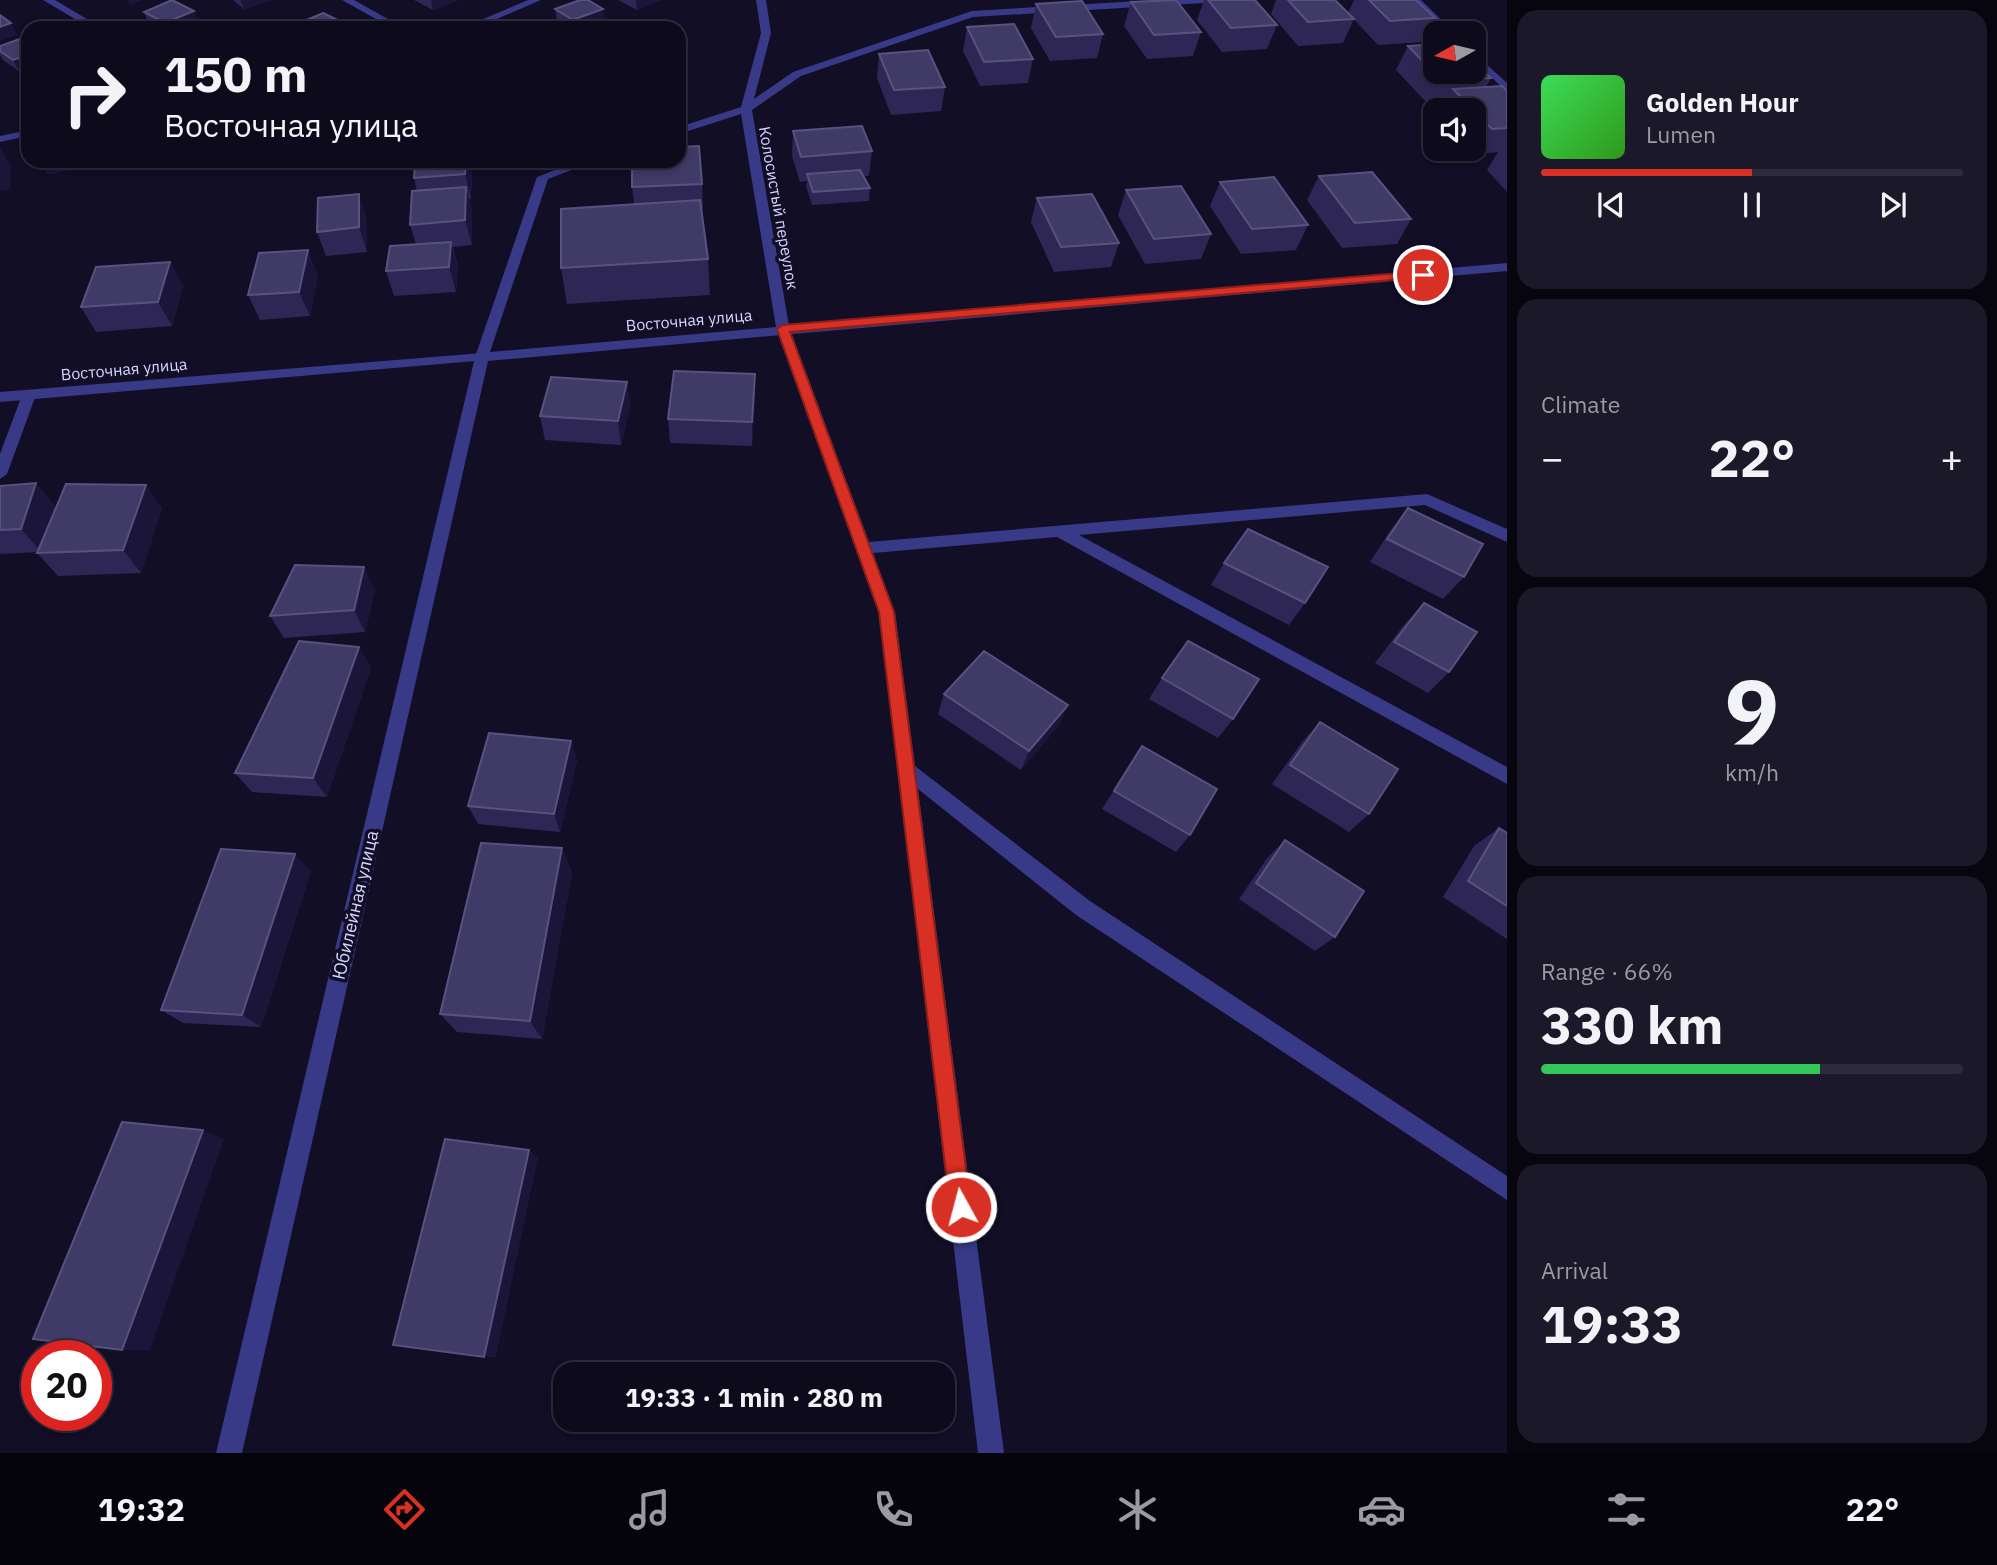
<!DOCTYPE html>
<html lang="en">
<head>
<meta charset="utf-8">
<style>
	:root { --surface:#0d0a1c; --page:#1b1829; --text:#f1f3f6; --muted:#9a9aa3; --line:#2d2b3b; --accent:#d93025 }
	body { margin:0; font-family:"IBM Plex Sans",sans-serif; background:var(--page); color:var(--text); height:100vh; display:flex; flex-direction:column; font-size:26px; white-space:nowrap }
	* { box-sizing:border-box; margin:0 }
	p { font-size:23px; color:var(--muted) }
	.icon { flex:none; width:38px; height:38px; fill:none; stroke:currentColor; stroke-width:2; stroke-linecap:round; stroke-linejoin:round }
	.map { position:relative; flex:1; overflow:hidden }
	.side { display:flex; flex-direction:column; gap:10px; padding:10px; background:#07060f; width:490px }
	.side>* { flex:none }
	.banner { position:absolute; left:21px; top:21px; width:665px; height:147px; border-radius:21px; box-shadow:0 4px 10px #0003,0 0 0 2px var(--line); background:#0d0a1c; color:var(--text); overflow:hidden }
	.needle { width:46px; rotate:262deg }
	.fabs { position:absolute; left:1423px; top:21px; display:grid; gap:14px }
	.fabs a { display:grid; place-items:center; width:63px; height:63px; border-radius:14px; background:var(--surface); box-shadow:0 4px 10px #0003,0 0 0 2px var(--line); font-size:35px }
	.speed { position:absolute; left:21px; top:1340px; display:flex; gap:14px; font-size:35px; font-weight:700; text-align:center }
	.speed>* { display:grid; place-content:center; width:91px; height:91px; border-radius:50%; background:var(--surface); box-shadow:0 4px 10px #0003,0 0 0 2px var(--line); line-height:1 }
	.speed .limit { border:10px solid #d22; background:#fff; color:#111 }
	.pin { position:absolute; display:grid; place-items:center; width:60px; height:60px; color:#fff; margin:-30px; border:4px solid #fff; border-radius:50%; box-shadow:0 2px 7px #0007 }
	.me { position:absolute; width:77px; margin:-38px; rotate:353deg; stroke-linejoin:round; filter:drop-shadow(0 0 5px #0008) }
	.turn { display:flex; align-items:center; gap:24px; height:147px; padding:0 28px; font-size:32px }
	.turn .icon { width:91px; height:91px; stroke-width:2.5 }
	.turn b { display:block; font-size:49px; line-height:60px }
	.big { font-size:52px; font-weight:700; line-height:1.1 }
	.side .card { flex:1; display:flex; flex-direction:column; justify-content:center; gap:10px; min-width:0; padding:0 24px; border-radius:21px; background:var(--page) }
	.side .dial { align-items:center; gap:0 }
	.dial b { font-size:91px; line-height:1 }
	.song { display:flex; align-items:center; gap:21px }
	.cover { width:84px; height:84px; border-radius:10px; background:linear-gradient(135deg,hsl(130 70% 55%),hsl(110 70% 35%)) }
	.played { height:7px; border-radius:4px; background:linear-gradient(90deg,var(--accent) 50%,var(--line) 50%) }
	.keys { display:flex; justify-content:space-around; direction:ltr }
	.heat { display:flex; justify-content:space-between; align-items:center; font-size:38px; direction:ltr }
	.charge { height:10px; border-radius:5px; background:linear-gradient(90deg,#34c759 66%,var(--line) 0) }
	.trip { position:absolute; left:553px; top:1362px; width:402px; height:70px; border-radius:21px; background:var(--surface); box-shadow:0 4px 10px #0003,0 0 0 2px var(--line); font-weight:700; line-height:70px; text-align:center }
	.dock { display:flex; height:112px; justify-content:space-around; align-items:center; background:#05040b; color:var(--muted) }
	.dock .icon { width:49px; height:49px }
	.dock .current { color:var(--accent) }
	.dock b { font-size:32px; color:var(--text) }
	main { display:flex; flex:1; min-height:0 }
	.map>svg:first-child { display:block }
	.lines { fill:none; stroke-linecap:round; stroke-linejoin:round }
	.service { fill:#383987; fill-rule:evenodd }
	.minor { fill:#383987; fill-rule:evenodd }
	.tertiary { fill:#383987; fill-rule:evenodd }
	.wall { fill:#2e2755 }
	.shaded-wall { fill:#1b153a }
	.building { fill:#403a67; stroke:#58527f; stroke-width:2 }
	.route { fill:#d93025; stroke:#8d1f18; stroke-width:2 }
	.labels { text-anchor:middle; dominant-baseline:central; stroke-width:7; stroke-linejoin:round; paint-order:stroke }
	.far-street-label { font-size:16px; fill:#d7d4ff; stroke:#110e26 }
	.street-label { font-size:18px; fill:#d7d4ff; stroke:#110e26 }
</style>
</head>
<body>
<main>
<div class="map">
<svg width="1507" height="1453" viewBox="0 0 1507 1453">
	<rect width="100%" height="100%" fill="#110e26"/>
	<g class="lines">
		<!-- service -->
		<path class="service" d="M43 0H55L102 28H90Z
			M342 0H354L404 28H392Z
			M528 0H541L476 28H462Z
			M28 130V136L0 142V136Z
			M783 325 790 329 869 542 1427 494 1507 529V542L1425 505 1079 535 1507 767V784L1057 537 873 553 895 612 915 766 1090 901 1507 1176V1200L1076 915 918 789 1004 1453H978L879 612 776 329Z
			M29 390 36 395 7 474 0 479V454L22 395Z"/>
		<!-- minor -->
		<path class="minor" d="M756 0H766L771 33 754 99 793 72 972 11 1155 0H1208L1203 3 973 17 801 76 752 110 789 326 1507 263V271L488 361 242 1453H216L475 357 537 177 578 161H595L548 179 490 352 776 327 741 114 679 134V127L741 107 761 33Z
			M1411 0H1421L1455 33H1445Z
			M1474 53 1507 83V92L1474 61Z"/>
		<!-- tertiary -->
		<path class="tertiary" d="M482 353 487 354V360L0 402V392Z"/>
	</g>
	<!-- wall -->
	<path class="wall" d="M233 0H272L244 9Z
		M414 0H459L433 10Z
		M618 0H662L637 10Z
		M1204 0H1255L1277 25 1267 49 1222 52 1197 20Z
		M1276 0H1335L1354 19 1343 43 1298 46 1271 14Z
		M1354 0H1416L1435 18 1423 42 1378 45 1348 13Z
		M1131 2 1201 32 1193 56 1147 59 1124 26Z
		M1036 4 1103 34 1097 58 1050 61 1031 28Z
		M555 9 605 21 586 28H568L557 21Z
		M144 12 199 23 187 28H157L149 24Z
		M967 27 1033 59 1028 83 980 86 963 51Z
		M28 36 20 72 3 60 0 55V46Z
		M1408 46 1491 78 1486 87 1507 91V192L1487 170 1498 152 1477 154 1473 149 1474 110H1442L1445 105 1430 106 1396 70Z
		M879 54 945 87 941 111 891 115 877 78Z
		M793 131 872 151 869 176H863L870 188 869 201 812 205 806 186 807 181 800 182 792 156Z
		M415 161H470L472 170 471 199H469L472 211V245L453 247 458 266 456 292 394 296 386 271 416 244 410 225 417 191 414 178Z
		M1319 176 1411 219 1397 244 1342 248 1307 200Z
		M1220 182 1308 225 1296 250 1241 254 1210 206Z
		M702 184 703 209H701L708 259 710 295 567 304 561 268 634 204 632 187Z
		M1126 190 1211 234 1201 259 1145 264 1118 215Z
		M1037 198 1119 243 1111 267 1054 272 1031 222Z
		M367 219V252L326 256 317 232Z
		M170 262 183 286 172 326 96 332 81 307Z
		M318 275 310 316 260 320 248 295Z
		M627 382 630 406 621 445 545 440 540 416Z
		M755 398 752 446 670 443 668 419Z
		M0 486 56 507 53 515 162 508 141 573 58 576 37 553 38 552 0 554Z
		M1408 508 1464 577 1443 599 1370 562 1390 531Z
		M1224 563 1305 603 1289 625 1211 585Z
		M375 590 365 632 284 638 270 616Z
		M1424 603 1449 672 1428 693 1375 663 1404 625Z
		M359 647 371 668 327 797 252 792 235 773Z
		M1162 678 1233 719 1218 738 1149 699Z
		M944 694 1068 705 1059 725 1021 770 938 714Z
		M1320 722 1369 814 1349 832 1272 784 1302 742Z
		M571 741 577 761 560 832 478 824 468 806Z
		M1142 746 1190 835 1176 852 1102 809Z
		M1499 828 1507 833V939L1443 897 1474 846Z
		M1285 840 1335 937 1315 951 1239 899 1268 857Z
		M562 848 572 873 542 1039 457 1032 440 1014Z
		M311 871 261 1027 183 1023 161 1010Z"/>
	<!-- shaded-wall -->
	<path class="shaded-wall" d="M128 0H143L130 5Z
		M240 0H272L244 9Z
		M431 0H459L433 10Z
		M636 0H662L637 10Z
		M603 9 605 21 586 28H574L573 20Z
		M194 11 199 23 187 28H167L165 23Z
		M11 23 18 35 0 41V27Z
		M28 55V69L20 72 13 60Z
		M0 148 11 166 10 189 0 191Z
		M48 161H105V162L48 175 40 163Z
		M466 161H470L472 170 471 199 465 174Z
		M466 187 472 211V245L465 220Z
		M359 194 367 219V252L359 227Z
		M451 242 458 266 456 292 449 267Z
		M308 250 318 275 310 316 299 292Z
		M170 262 183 286 172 326 158 302Z
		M755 374V398L752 446V422Z
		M627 382 630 406 621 445 618 421Z
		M36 483 56 507 41 552 21 529Z
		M146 485 162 508 141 573 123 550Z
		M364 567 375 590 365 632 354 610Z
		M359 647 371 668 327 797 313 778Z
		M1068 705 1059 725 1021 770 1029 751Z
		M571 741 577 761 560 832 554 814Z
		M562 848 572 873 542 1039 530 1021Z
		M295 854 311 871 261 1027 242 1015Z
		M203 1130 224 1139 150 1350H122Z
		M529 1150 538 1158 496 1357H484Z"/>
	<!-- building -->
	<path class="building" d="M172 0 194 11 165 23 144 12Z
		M580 0H588L603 9 573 20 555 9Z
		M1176 0 1201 32 1154 35 1131 2Z
		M1208 0H1255L1277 25 1231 28Z
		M1288 0H1335L1354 19 1308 22Z
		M1369 0H1416L1435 18 1390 21Z
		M1082 1 1103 34 1056 37 1036 4Z
		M323 13 348 25 342 28H300L295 25Z
		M0 15 11 23 0 27Z
		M517 23 525 28H502Z
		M1014 24 1033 59 984 62 967 27Z
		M231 25 237 28H224Z
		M28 36V55L13 60 0 51V46Z
		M1435 44V72H1474V62L1491 78 1443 82 1408 46Z
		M928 50 945 87 894 90 879 54Z
		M1502 86 1507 91V128L1492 129 1453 89Z
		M862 126 872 151 801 157 793 131Z
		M699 146 702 184 632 187V161H679V147Z
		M415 161H466L465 174 414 178Z
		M860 170 870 188 813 192 807 174Z
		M1372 172 1411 219 1355 223 1319 176Z
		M1274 177 1308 225 1252 229 1220 182Z
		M1181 186 1211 234 1154 239 1126 190Z
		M466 187 465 220 410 225 412 191Z
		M359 194V227L317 232 318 198Z
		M1092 194 1119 243 1061 247 1037 198Z
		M700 200 708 259 561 268V209Z
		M451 242 449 267 386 271 390 246Z
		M308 250 299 292 248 295 259 253Z
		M170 262 158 302 81 307 96 267Z
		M674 371 755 374 752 422 668 419Z
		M551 377 627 382 618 421 540 416Z
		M36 483 21 529 0 530V486Z
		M66 484 146 485 123 550 37 553Z
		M1408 508 1483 544 1464 577 1387 539Z
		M1248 529 1328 567 1305 603 1224 563Z
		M295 565 364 567 354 610 270 616Z
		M1424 603 1477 632 1449 672 1394 642Z
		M299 641 359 647 313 778 235 773Z
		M1188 641 1259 679 1233 719 1162 678Z
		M984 651 1068 705 1029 751 944 694Z
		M1320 722 1398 769 1369 814 1290 765Z
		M489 733 571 741 554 814 468 806Z
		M1142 746 1217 789 1190 835 1114 791Z
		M1499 828 1507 833V906L1468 881Z
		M1285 840 1364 891 1335 937 1256 883Z
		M481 843 562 848 530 1021 440 1014Z
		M221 849 295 854 242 1015 161 1010Z
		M122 1122 203 1130 122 1350 33 1339Z
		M445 1139 529 1150 484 1357 393 1345Z"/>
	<!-- route -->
	<path class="route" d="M1423 271 1427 272V277L790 332 894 612 971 1207 968 1214 961 1218 953 1214 950 1207 879 612 777 329 783 325Z"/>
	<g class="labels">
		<!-- far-street labels -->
		<g class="far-street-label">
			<text transform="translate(779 208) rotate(80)">Колосистый переулок</text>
			<text transform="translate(689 320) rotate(-5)">Восточная улица</text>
			<text transform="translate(124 369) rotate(-5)">Восточная улица</text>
		</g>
		<!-- street labels -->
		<g class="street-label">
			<text transform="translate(355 905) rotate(-77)">Юбилейная улица</text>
		</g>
	</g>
</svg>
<div class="fabs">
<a><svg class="needle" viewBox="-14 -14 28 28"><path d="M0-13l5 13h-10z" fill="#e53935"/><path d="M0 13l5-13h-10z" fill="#9a9aa3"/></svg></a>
<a><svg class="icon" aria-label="sound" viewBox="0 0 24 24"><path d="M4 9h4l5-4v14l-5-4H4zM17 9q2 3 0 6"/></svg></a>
</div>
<div class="speed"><div class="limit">20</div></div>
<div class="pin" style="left:1423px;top:275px;background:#d93025"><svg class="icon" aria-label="arrive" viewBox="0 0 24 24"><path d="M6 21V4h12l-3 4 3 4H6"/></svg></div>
<svg class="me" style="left:961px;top:1207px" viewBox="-20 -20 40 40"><circle r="17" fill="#d93025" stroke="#fff" stroke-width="3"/><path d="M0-11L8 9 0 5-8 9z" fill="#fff"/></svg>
<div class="trip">19:33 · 1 min · 280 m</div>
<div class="banner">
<div class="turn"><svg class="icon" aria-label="right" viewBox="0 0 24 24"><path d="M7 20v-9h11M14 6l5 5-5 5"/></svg><div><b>150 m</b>Восточная улица</div></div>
</div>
</div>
<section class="side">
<div class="card">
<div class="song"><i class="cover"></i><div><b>Golden Hour</b><p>Lumen</p></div></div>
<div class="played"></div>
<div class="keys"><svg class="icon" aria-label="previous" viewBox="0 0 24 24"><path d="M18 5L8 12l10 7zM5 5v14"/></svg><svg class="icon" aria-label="pause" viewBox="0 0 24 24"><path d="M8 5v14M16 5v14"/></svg><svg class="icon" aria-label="next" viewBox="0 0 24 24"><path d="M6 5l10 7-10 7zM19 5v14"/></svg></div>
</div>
<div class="card"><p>Climate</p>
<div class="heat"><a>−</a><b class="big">22°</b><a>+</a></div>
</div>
<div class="card dial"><b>9</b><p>km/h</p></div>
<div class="card"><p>Range · 66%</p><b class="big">330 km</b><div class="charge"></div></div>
<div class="card"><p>Arrival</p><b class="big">19:33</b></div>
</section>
</main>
<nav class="dock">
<b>19:32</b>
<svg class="icon current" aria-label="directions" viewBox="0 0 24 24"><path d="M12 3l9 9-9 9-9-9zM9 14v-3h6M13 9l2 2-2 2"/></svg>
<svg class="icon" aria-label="music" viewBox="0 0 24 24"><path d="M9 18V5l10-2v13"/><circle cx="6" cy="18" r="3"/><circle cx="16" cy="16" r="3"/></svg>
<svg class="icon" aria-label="phone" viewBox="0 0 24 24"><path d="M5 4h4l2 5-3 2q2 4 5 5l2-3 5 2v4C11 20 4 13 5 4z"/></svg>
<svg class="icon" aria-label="climate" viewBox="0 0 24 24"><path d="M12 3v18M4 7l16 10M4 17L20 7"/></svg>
<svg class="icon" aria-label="car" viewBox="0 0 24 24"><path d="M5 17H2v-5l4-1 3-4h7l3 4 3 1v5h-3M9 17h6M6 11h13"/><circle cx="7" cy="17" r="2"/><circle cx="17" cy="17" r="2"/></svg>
<svg class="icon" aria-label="filters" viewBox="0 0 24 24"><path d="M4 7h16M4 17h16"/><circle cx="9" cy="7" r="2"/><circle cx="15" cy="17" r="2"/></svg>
<b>22°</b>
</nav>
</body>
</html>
